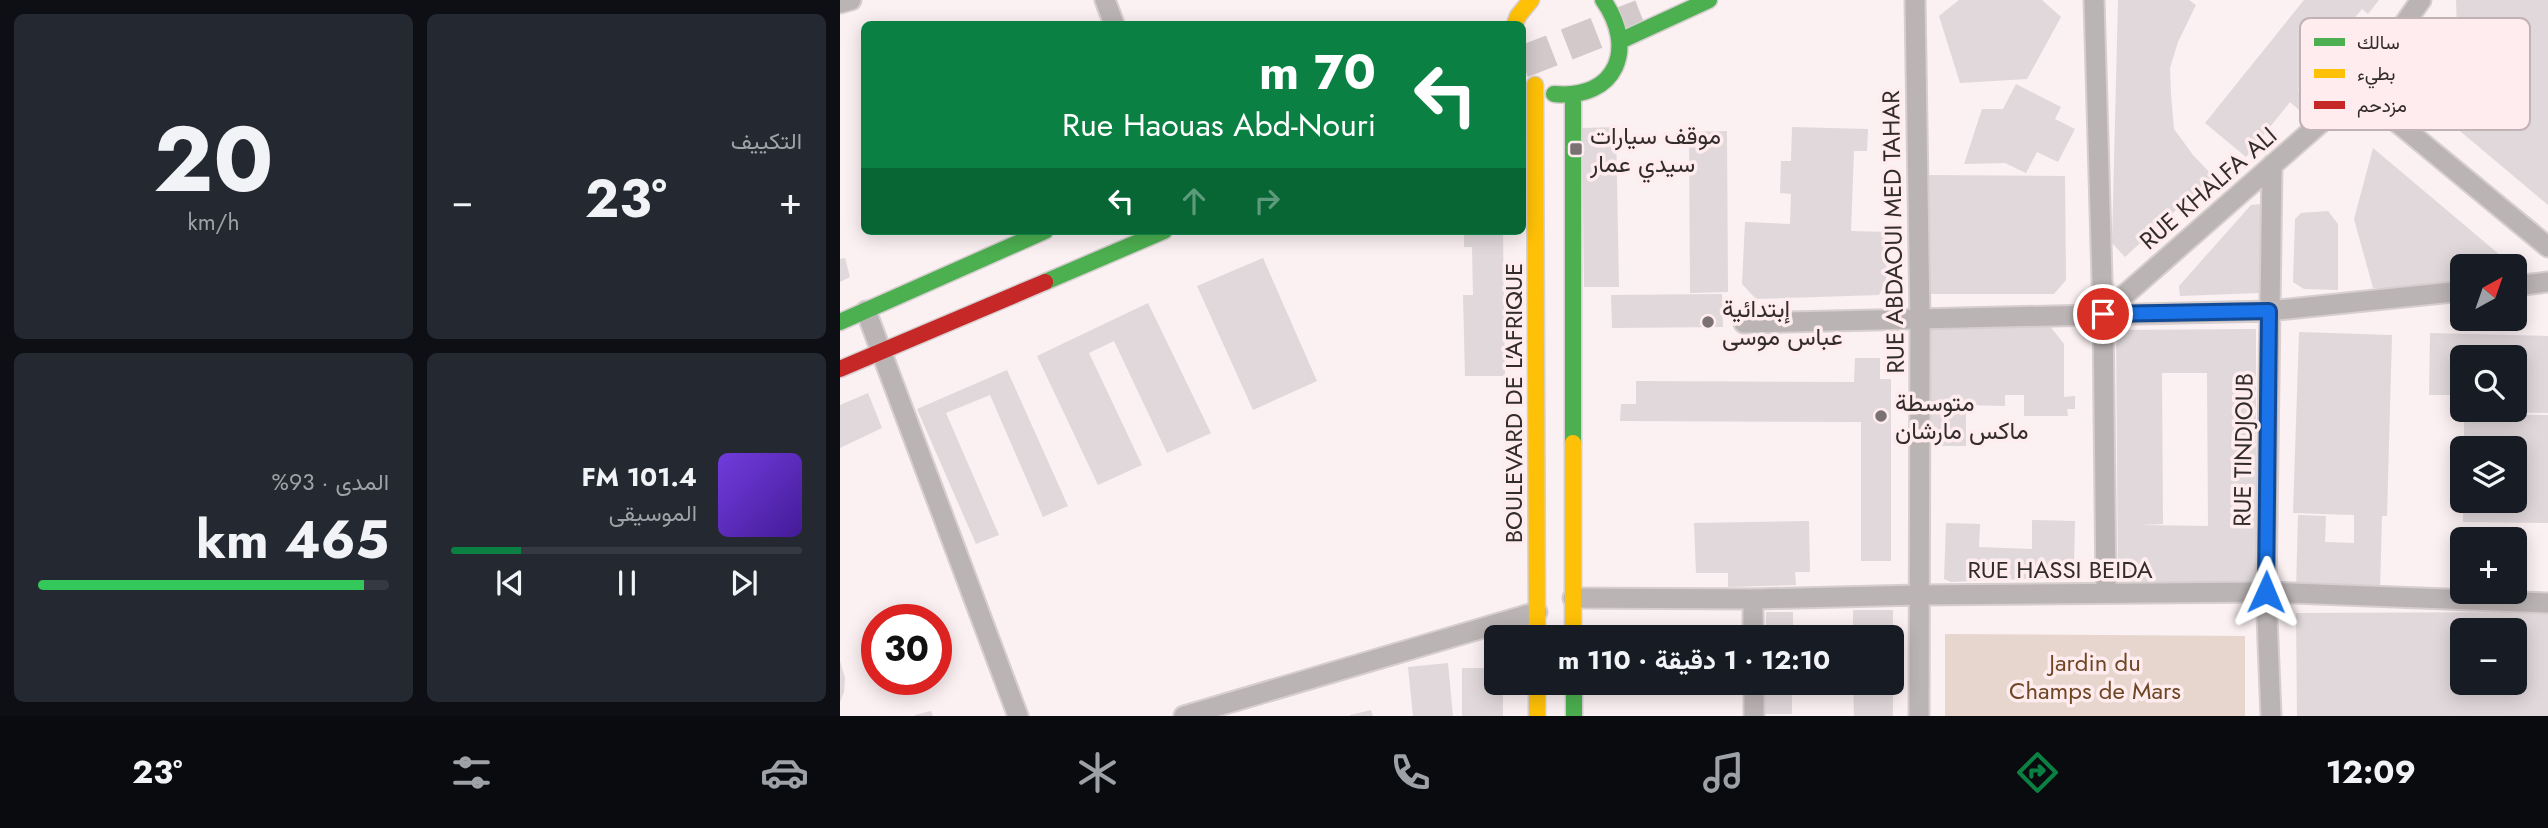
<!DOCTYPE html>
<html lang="ar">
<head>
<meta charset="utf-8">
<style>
	:root { --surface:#171b24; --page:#242831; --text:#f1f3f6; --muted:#9ea1a6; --line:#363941; --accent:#0b8043 }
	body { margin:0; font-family:Jost,Vazirmatn,sans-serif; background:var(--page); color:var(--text); direction:rtl; height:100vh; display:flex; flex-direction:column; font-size:26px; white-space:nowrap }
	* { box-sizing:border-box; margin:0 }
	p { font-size:23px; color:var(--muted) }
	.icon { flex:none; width:38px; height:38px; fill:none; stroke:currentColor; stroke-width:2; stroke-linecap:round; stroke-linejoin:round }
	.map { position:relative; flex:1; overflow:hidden; direction:ltr }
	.side { display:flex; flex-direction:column; gap:14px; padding:14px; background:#0d0f14; width:840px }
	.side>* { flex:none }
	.banner { position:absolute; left:21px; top:21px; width:665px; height:214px; border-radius:10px; box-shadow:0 4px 18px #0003; direction:rtl; background:#0b8043; color:#fff; overflow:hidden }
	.needle { width:46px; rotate:40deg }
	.tools { position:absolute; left:1610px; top:254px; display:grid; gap:14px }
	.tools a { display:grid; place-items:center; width:77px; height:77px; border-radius:10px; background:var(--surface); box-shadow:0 4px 18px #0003; font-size:35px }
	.speed { position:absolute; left:21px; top:604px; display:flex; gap:14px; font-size:35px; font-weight:700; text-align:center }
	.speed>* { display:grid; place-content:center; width:91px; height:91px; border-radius:50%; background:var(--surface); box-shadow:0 4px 18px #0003; line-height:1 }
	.speed .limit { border:10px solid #d22; background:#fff; color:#111 }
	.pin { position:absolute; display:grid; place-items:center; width:60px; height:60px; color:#fff; margin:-30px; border:4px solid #fff; border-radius:50%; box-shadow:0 2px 7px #0007 }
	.me { position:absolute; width:77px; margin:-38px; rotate:1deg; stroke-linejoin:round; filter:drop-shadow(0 0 5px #0008) }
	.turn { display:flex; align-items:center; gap:24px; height:147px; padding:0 35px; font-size:32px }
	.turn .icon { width:91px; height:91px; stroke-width:2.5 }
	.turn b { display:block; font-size:49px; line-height:60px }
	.lanes { display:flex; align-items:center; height:66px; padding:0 35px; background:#0003; justify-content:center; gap:35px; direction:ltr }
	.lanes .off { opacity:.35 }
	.big { font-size:52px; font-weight:700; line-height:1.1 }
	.side .card { flex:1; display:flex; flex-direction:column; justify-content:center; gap:10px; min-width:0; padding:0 24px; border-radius:10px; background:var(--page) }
	.side .dial { align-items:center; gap:0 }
	.dial b { font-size:91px; line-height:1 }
	.song { display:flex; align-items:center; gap:21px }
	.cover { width:84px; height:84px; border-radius:10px; background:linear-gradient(135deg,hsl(260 70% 55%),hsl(260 70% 35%)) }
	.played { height:7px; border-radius:4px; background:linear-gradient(90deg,var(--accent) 20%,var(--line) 20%) }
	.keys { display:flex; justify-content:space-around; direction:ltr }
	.heat { display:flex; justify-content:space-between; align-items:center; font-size:38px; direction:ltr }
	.charge { height:10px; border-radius:5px; background:linear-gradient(90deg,#34c759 93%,var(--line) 0) }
	.side .tiles { flex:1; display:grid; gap:14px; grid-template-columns:repeat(2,1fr) }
	.trip { position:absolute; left:644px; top:625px; width:420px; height:70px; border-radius:10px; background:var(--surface); box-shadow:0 4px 18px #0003; font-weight:700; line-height:70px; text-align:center; direction:rtl }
	.menu { display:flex; height:112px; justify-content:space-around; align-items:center; background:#090b0e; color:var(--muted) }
	.menu .icon { width:49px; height:49px }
	.menu .selected { color:var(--accent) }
	.menu b { font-size:32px; color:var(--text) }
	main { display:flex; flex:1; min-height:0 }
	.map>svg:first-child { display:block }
	.park { fill:#e7d6ce }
	.building { fill:#e0d8db; fill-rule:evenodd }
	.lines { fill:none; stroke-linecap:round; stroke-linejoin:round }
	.primary-tunnel { stroke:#d3c9cb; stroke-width:32; stroke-dasharray:32 16; stroke-linecap:butt }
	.street-casing { stroke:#d6cecf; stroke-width:23 }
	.fast-casing { stroke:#d6cecf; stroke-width:19 }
	.slow-casing { stroke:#d6cecf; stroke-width:19 }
	.jam-casing { stroke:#d6cecf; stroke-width:19 }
	.street { stroke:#bbb4b4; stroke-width:19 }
	.fast { stroke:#4caf50; stroke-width:16 }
	.slow { stroke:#ffc107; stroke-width:16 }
	.jam { stroke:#c62828; stroke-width:16 }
	.route-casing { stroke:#114b97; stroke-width:18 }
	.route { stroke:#1a73e8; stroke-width:12 }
	.poi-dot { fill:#797172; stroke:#ffecef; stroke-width:2.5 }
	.labels { text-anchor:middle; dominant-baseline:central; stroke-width:7; stroke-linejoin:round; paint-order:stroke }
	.poi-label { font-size:24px; fill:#332c2d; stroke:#ffecef; text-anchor:start }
	.street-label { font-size:24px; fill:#332c2d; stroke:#ffecef }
	.park-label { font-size:24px; fill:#6f4725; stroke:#ffecef }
	.key { fill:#ffecef; stroke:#c2b2b5; stroke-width:2 }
	.key-label { font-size:19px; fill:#332c2d }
</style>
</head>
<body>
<main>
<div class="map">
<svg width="1708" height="716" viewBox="0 0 1708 716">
	<rect width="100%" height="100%" fill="#fbf0f2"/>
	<!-- park -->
	<path class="park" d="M1105 634 1405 636V716H1105Z"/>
	<!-- building -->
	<path class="building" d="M1119 0H1202L1221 17 1187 79 1120 83 1099 16Z
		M1278 0H1349L1356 5 1338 42 1330 68 1331 94 1334 129 1353 155 1373 176 1285 257 1272 243Z
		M1464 0H1539L1528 14 1522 9 1501 34 1514 44 1505 55 1493 46 1458 89 1469 97 1459 110 1450 102 1406 157 1365 123Z
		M1616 0H1708V205L1589 105 1612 66 1617 28Z
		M1176 84 1221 107 1215 119 1235 129 1218 162 1197 152 1186 173 1165 163 1124 164 1142 109H1163Z
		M776 127 779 287H744L742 128Z
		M952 127 1028 129 1027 151H1014L1011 231 1047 232 1046 281 1039 295 916 299 902 284 905 222 950 224 951 194 940 193 941 161H951Z
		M887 131 888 292 850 293 849 132Z
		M1533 148 1673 266H1622V288H1533L1514 219Z
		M1087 175 1225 176 1226 280 1214 294H1088Z
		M1421 204 1426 286 1419 293 1340 296 1339 286 1411 205Z
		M1488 211 1498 224V290L1464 289 1453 282 1455 219 1461 213Z
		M624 231H663L665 376H625L623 295H633L632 247H624Z
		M5 258 10 277 0 282V259Z
		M423 258 477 381 413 410 357 286Z
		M882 294 883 327 772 328 771 295Z
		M308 303 371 433 327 453 274 341 249 353 302 465 258 485 197 356Z
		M1083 323 1209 325 1224 344V397L1235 396V409H1227L1228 416H1184V395H1165V406L1126 405V446H1081Z
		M1416 329V584L1278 581 1276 330ZM1322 373H1367L1368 526 1300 525 1323 524Z
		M1459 332 1552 335 1547 516H1542L1540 591 1456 589 1458 515 1486 516 1485 542 1514 543V515L1453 513Z
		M1590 333 1708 336V413L1659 412V410H1675V357H1622V395H1589Z
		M1015 358H1040V379H1051V561H1021V422L780 421 781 404H796V381L1014 382Z
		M167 370 228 506 203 517 150 395 106 413 159 535 136 544 77 409Z
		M28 393 42 428 0 448V405Z
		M1624 414 1708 415V523L1623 522V500H1675V448H1624Z
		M1192 520 1235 521 1234 564 1229 577 1111 582 1104 579 1106 523 1140 524 1139 547 1192 549Z
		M969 521 970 572H955L956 585 888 587V573H856L854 523Z
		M1013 610H1053V637H1013Z
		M926 612H953V637H926Z
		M1708 612V716H1457L1456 613ZM1622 630H1675V682H1622Z
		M96 626 106 639 110 650 109 661 105 672 99 682 89 688 78 691H65L53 686 45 679H96Z
		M0 661 5 678 4 692 0 702Z
		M608 663 613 716H573L568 667Z
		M622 668H656V682H663V716H622Z
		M925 682H952V714H925Z
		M1013 682H1053V716H1014Z
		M531 710 533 716H510V715Z
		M91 711 93 716H75V715Z"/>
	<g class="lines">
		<!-- primary-tunnel -->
		<path class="primary-tunnel" d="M682 62 802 15"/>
		<defs>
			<path id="street" d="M265 0 274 24
				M1075 0 1080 320 1079 716
				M1254 0 1263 314 1266 593
				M0 3 11 0
				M1518 90 1708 247
				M1675 286 1708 282
				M26 311 178 716
				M1263 314 1518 90 1581 0
				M904 323 1429 311 1622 291
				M733 598 913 599 1078 595 1426 592 1708 603
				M913 599V637
				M914 682V716
				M344 716 697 612
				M1431 716 1426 592 1432 165"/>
			<path id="fast" d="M782 40 869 0
				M714 94C777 100 797 48 763 0
				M733 95V443
				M205 282 324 231
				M0 322 205 231
				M734 682V716"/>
			<path id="slow" d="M675 24 678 16 691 0
				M695 85 697 637
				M733 443V637
				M697 682V716"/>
			<path id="jam" d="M0 369 205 282"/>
		</defs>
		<!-- street casing -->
		<use href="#street" class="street-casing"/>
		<!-- fast casing -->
		<use href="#fast" class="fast-casing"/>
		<!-- slow casing -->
		<use href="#slow" class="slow-casing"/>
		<!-- jam casing -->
		<use href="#jam" class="jam-casing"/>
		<!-- street -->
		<use href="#street" class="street"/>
		<!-- fast -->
		<use href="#fast" class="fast"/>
		<!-- slow -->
		<use href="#slow" class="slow"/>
		<!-- jam -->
		<use href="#jam" class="jam"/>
	</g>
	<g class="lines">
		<defs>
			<path id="route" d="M1263 314 1429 311 1426 592"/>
		</defs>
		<!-- route casing -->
		<use href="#route" class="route-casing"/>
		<!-- route -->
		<use href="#route" class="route"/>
	</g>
	<!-- markers -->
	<g class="poi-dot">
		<rect x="729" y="142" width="14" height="14" rx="3.5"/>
		<circle cx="868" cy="322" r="7"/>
		<circle cx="1041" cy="416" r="7"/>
	</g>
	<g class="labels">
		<!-- poi labels -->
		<g class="poi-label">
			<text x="750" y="135">موقف سيارات<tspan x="750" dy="28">سيدي عمار</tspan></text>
			<text x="882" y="308">إبتدائية<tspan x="882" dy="28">عباس موسى</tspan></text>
			<text x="1055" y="402">متوسطة<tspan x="1055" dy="28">ماكس مارشان</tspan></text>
		</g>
		<!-- street labels -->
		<g class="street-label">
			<text transform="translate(1368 188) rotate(-41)">RUE KHALFA ALI</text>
			<text transform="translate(1053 232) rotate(-91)">RUE ABDAOUI MED TAHAR</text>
			<text transform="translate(673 403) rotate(-90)">BOULEVARD DE L'AFRIQUE</text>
			<text transform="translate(1403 450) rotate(-89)">RUE TINDJOUB</text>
			<text x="1220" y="569">RUE HASSI BEIDA</text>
		</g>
		<!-- park labels -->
		<g class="park-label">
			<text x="1255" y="662">Jardin du<tspan x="1255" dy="28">Champs de Mars</tspan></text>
		</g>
	</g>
	<!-- legend -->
	<rect x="1460" y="18" width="230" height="112" rx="10" class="key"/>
	<rect x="1474" y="38" width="31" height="8" fill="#4caf50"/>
	<rect x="1474" y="69" width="31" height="9" fill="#ffc107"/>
	<rect x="1474" y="101" width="31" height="8" fill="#c62828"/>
	<g class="key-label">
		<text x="1517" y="49">سالك</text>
		<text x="1517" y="80">بطيء</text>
		<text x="1517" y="112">مزدحم</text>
	</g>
</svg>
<div class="tools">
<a><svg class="needle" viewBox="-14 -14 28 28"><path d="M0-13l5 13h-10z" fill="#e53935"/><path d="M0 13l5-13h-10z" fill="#9ea1a6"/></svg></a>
<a><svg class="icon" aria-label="search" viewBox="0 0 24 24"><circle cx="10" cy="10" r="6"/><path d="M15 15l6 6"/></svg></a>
<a><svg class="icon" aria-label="layers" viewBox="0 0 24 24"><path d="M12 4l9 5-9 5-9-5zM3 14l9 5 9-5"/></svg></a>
<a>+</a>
<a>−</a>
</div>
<div class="speed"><div class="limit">30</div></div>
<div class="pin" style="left:1263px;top:314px;background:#d93025"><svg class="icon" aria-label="arrive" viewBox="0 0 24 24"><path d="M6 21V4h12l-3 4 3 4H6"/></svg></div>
<svg class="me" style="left:1426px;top:592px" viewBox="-20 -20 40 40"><path d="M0-17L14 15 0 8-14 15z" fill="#1a73e8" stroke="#fff" stroke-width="4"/></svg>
<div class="trip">12:10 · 1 دقيقة · 110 m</div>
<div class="banner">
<div class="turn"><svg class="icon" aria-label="left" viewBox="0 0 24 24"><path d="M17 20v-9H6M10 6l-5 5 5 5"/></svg><div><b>70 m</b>Rue Haouas Abd-Nouri</div></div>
<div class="lanes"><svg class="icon" aria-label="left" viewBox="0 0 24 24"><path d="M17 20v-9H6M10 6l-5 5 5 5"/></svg><svg class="icon off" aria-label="ahead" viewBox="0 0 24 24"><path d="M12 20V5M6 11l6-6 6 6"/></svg><svg class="icon off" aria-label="right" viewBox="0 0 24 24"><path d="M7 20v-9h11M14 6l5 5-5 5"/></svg></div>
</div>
</div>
<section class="side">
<div class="tiles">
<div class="card"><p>التكييف</p>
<div class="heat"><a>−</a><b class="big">23°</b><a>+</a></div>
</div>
<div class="card dial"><b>20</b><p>km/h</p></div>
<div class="card">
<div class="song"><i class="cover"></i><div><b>101.4 FM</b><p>الموسيقى</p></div></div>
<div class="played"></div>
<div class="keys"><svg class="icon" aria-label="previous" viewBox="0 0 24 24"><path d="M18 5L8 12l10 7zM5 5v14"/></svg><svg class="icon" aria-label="pause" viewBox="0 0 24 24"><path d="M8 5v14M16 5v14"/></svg><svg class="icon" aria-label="next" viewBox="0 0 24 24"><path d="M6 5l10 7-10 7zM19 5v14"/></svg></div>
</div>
<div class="card"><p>المدى · 93%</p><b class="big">465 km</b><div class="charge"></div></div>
</div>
</section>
</main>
<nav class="menu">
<b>12:09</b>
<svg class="icon selected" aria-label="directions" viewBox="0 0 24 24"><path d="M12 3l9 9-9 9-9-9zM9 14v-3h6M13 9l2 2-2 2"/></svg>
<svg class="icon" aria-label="music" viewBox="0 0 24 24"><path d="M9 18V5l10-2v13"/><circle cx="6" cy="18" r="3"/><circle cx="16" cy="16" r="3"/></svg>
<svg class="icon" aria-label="phone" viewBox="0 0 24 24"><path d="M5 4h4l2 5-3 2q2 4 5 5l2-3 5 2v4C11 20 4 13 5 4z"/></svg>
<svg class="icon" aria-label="climate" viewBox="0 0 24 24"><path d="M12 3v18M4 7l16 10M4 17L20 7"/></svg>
<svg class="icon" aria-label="car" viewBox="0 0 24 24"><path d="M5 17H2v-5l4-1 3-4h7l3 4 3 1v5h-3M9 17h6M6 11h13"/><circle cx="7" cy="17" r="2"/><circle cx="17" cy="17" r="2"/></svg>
<svg class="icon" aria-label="filters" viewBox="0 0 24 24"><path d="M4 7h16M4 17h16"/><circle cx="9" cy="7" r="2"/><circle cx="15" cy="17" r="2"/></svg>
<b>23°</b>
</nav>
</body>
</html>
